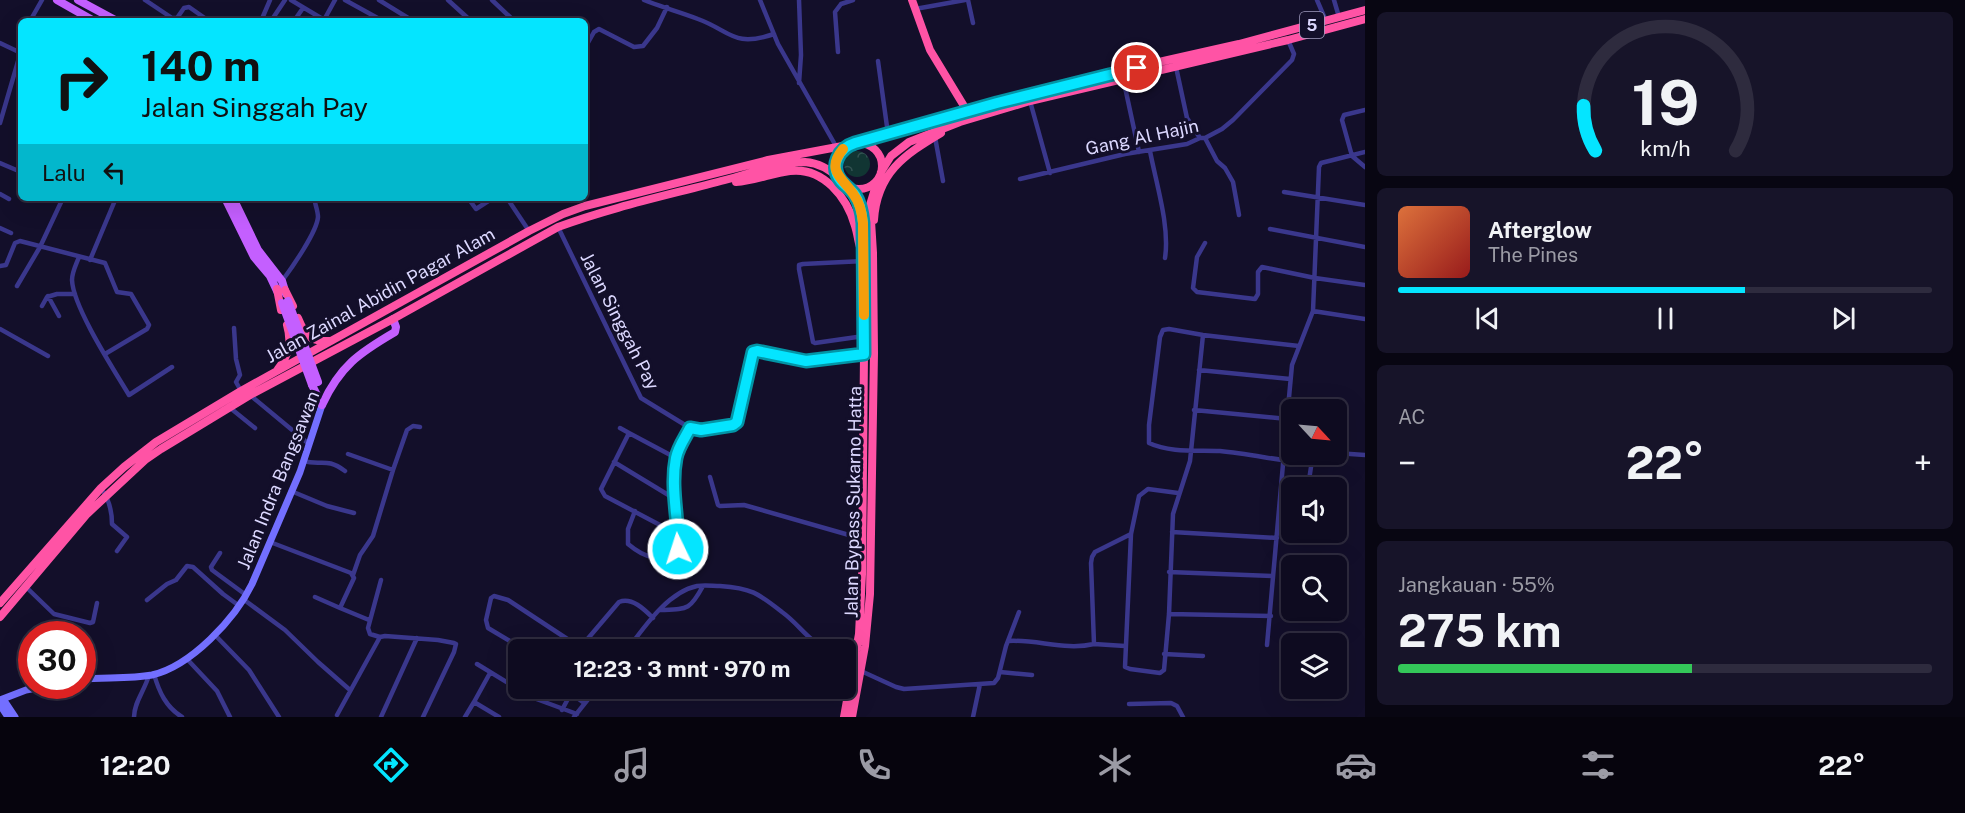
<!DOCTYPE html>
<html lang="id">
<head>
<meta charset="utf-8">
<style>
	:root { --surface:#0e0b20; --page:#171429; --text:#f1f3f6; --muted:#9b9ba5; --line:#2e2b3e; --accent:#04e5ff }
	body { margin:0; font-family:"Public Sans",sans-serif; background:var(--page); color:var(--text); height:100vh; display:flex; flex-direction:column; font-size:22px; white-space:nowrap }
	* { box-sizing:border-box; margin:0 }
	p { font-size:20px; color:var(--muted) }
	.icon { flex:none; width:33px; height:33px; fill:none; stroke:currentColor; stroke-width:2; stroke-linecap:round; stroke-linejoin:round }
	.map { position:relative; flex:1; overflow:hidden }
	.details { display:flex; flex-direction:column; gap:12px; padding:12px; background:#080612; width:600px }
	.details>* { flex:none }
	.guide { position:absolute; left:18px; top:18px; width:570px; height:183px; border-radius:9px; box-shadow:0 6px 24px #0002,0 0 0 2px var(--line); background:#04e5ff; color:#111; overflow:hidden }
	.needle { width:39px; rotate:116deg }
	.tools { position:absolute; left:1281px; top:399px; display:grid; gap:12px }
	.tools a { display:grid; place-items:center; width:66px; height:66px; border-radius:9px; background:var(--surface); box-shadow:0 6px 24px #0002,0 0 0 2px var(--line); font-size:30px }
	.speed { position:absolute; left:18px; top:621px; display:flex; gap:12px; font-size:30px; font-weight:700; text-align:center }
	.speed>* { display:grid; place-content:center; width:78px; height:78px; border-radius:50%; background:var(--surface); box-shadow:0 6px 24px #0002,0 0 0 2px var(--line); line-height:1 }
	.speed .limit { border:9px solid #d22; background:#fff; color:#111 }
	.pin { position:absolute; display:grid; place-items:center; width:51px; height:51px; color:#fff; margin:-26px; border:3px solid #fff; border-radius:50%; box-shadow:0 2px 6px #0007 }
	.me { position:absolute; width:66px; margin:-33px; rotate:356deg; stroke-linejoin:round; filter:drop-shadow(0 0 4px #0008) }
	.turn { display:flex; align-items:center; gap:21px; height:126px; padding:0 24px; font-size:27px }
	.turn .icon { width:78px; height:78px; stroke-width:2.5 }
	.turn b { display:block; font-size:42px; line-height:51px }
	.then { display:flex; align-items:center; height:57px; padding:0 24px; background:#0003; gap:12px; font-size:22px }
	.big { font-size:45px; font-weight:700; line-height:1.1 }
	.details .tile { flex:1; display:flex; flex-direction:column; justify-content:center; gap:9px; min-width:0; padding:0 21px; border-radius:9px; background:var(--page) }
	.details .dial { align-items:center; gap:0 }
	.dial svg { height:156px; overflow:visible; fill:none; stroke:var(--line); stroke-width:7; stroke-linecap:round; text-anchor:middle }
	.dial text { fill:var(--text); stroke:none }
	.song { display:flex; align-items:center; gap:18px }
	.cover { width:72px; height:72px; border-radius:9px; background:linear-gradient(135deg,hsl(20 70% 55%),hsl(0 70% 35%)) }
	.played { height:6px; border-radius:3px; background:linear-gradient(90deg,var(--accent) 65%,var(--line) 65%) }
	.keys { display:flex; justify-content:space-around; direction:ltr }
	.heat { display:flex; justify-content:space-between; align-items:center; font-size:33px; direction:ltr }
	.charge { height:9px; border-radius:4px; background:linear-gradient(90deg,#34c759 55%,var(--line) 0) }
	.trip { position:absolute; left:508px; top:639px; width:348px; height:60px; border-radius:9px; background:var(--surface); box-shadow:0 6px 24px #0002,0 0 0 2px var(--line); font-weight:700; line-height:60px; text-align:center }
	.menu { display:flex; height:96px; justify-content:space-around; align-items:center; background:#06040d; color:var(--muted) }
	.menu .icon { width:42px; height:42px }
	.menu .selected { color:var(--accent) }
	.menu b { font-size:27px; color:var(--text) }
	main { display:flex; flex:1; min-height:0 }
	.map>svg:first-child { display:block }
	.park { fill:url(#park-crowns) }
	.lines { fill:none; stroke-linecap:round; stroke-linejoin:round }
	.street { stroke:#3a378c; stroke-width:4.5 }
	.secondary { stroke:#736fff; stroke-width:7 }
	.primary { stroke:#c45fff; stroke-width:8 }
	.highway { stroke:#ff53a5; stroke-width:8 }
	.primary-bridge { stroke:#c45fff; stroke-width:8 }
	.route-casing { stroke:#0395a6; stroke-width:15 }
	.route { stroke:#04e5ff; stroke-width:10 }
	.slow { stroke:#f59e0b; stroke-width:10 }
	.labels { text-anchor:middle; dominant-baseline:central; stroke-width:6; stroke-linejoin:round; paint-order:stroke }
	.shield { fill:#130f2a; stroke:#a09cbf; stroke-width:1.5 }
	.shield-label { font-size:16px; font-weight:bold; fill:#dcd8ff }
	.street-label { font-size:18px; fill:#dcd8ff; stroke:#130f2a }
</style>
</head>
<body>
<main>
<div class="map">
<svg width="1365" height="717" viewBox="0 0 1365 717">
	<defs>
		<pattern id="park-crowns" width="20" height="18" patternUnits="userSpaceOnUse" patternTransform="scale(1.5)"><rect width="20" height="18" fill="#113533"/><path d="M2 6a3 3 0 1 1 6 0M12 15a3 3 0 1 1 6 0" fill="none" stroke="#335252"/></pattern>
	</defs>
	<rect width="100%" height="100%" fill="#130f2a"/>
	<!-- park -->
	<path class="park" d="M844 164a13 13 0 1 1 26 0a13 13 0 1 1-26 0Z"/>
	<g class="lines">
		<!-- street -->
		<path class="street" d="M145 0 172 18H177L184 8 189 7 209 21
			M291 0 326 21
			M345 0 383 21
			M379 0 413 21
			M448 0 471 21
			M492 0 510 17 512 21
			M644 0C661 7 680 12 698 19 731 31 733 48 774 34
			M760 0 778 44 837 148
			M799 0 801 55 799 83
			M968 0 973 23
			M1317 0 1326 21
			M1334 0 1339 17
			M915 9 965 0
			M324 20 335 0
			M30 21 42 0
			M261 21 270 0
			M271 21 285 0
			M294 21 303 8
			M0 43 21 53
			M585 48 594 32 599 29 634 47 643 46 657 28 667 7
			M838 52 835 12 841 4 853 0
			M878 61 888 134
			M1176 67 1187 118 1200 138
			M1123 78 1139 152
			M1030 101 1050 173
			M1365 110 1344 115 1342 120 1352 156 1365 167
			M0 123 21 51
			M935 137 943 181
			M1205 138 1217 161 1225 168 1233 182 1239 215
			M1150 151C1156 183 1170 226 1165 258
			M0 163 21 172
			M1020 179 1125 154 1187 144 1200 138H1205L1222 129 1233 120 1292 60 1294 54 1288 40
			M1284 192 1365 205
			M0 194 9 199
			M468 198 476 209 493 198
			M507 198 529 231
			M558 227 641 398 690 428 697 430 733 425 737 422 751 357 755 351 805 361 863 354
			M0 228 11 233
			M1270 229 1365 247
			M1205 243 1197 257 1193 288 1197 292 1255 299 1258 294V272L1262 267 1315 278 1365 285
			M79 257C76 265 72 272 72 280 73 307 114 370 129 395L172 367
			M90 260 116 198
			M864 261 803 264 799 265V269L813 342 815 343 864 336
			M0 266 6 265 15 243 20 241 105 263 117 292 131 294 149 325 147 329 105 354
			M282 281C291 269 317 232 318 217 318 211 315 204 314 198
			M17 286 40 247 63 198
			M48 296 59 316
			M42 306 47 297 57 294H75
			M1313 311 1365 319
			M234 328 236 359 240 375 236 382 241 391
			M0 329 48 356
			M1199 370 1290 379
			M250 395 309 444
			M229 407 255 428
			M1194 410 1287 419 1292 365 1313 311 1319 167 1321 163 1365 152
			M620 428 629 433
			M1336 453 1365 455
			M348 454 393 470
			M676 458 629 433 601 489 605 496 677 534
			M1282 460C1262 457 1241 453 1220 451 1197 450 1170 453 1149 443V425L1160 337 1163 330 1169 329 1203 335 1299 346
			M303 461C322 466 326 457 345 471
			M614 462 675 499
			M710 477 718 505 720 506 744 505 863 539
			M101 488C109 499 112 511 112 524L127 537 117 551
			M1303 488 1309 480 1313 454
			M291 491 327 506 354 513
			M1178 493 1148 489 1139 496 1131 534 1125 667 1130 669 1160 673 1164 670 1169 614 1173 514 1190 461 1203 335
			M1281 499 1292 494
			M635 511 628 529V544C646 559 657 561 678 550 679 520 670 488 676 458 678 447 685 438 690 428
			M1172 532 1277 538
			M270 542 351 573 354 578 340 608 369 620
			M220 553 211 567 212 570 246 595
			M1169 572 1273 576
			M353 575 360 555 373 536 393 470 407 430 413 426 420 427
			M26 587 54 614 90 623 93 622 97 603
			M315 597 340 608
			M243 599 285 630 318 662 350 690
			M147 600 167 584 176 580 187 566 193 567 223 594 238 605
			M661 610C688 609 690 610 703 586
			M1169 614 1271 616
			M214 634 249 670 279 717
			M380 637 370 634 368 628 381 580
			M1008 641C1037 639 1065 651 1094 644
			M1267 645 1287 419
			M1125 646 1094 644 1091 563 1092 557 1095 552 1131 534
			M579 649 619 602C632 597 644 609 653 618
			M525 650 488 628 486 620 491 598 494 596 508 600 581 648
			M627 650C645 626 668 592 697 586 705 585 713 586 720 586 751 588 758 593 782 612 800 625 806 639 828 650
			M1164 654 1203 656
			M846 656 855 658
			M187 659 217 691 230 717
			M477 664 531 697 577 714
			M861 671 896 687 904 689 994 683 998 678 1006 646 1019 612
			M1000 672 1032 675
			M154 674C159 692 166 707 182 717
			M564 688 584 703
			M474 702 490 673
			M1129 704 1171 703 1177 706 1183 717
			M562 710 571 693
			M337 715 380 637 385 636 438 640 454 643 456 644 454 652 423 717
			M134 717C134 702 145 690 149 675
			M381 717 417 638
			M465 717 474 702 499 717
			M574 717 597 688
			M973 717 980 684"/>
		<!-- secondary -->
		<path class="secondary" d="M82 679C105 677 130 679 152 675 191 666 235 619 252 584L300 472 322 405
			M3 699 15 717
			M0 700 26 690 46 686
			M0 705 8 717"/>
		<!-- primary -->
		<path class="primary" d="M57 0 94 21
			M78 0 117 21
			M225 198 254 257 270 276 278 293
			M233 198 258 250 282 281 286 294
			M312 385 322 405
			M322 405C340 366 359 353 395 332L396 327 393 319"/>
		<!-- highway -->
		<path class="highway" d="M912 0 930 50 967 111
			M836 166a23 23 0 1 1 46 0a23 23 0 1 1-46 0Z
			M855 143 1119 71 1239 44 1365 10
			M881 172 891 156 909 142 960 122 1030 101 1288 40 1365 19
			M736 182C755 181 772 173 790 171 823 167 847 197 855 226 858 235 858 244 862 253
			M874 220C877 173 904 155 941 133
			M277 289 281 310
			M285 290 293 306
			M298 318C305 335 309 342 329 341
			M278 369C289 355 292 342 287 325
			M0 603 101 488 124 467 156 442 241 391 529 231 563 214 585 206 768 160 848 145
			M0 617 87 514 145 460 161 449 250 395 393 319 558 227C612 207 669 195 725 180 749 174 780 162 805 162 820 163 831 170 841 180
			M844 717 859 634 862 574 865 242C863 220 861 202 846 185
			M852 717 865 646 870 594 874 353 873 253 870 205 878 179"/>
		<!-- primary-bridge -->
		<path class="primary-bridge" d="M288 301 318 382
			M282 303 312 385"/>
	</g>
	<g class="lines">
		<defs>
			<path id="route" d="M678 549C679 520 670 488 676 458 678 447 685 438 690 428L701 430 733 425 737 422 753 352 757 351 806 361 864 354 863 223C862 213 860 203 855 195 851 189 845 186 841 181 829 166 839 148 855 143L997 103 1137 68"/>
		</defs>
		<!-- route casing -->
		<use href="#route" class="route-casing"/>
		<!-- route -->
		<use href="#route" class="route"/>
		<!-- slow -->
		<path class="slow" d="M843 149C825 171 843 178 854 195 860 203 862 213 863 223L864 315"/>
	</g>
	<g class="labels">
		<!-- shield labels -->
		<rect class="shield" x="1300" y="12" width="24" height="26" rx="4.5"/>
		<g class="shield-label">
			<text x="1312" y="25">5</text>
		</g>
		<!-- street labels -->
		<g class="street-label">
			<text transform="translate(1142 137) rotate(-12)">Gang Al Hajin</text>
			<text transform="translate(380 295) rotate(-29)">Jalan Zainal Abidin Pagar Alam</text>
			<text transform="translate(620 321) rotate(63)">Jalan Singgah Pay</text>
			<text transform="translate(278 480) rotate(-68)">Jalan Indra Bangsawan</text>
			<text transform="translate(853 502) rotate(-89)">Jalan Bypass Sukarno Hatta</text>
		</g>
	</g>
</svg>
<div class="tools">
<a><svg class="needle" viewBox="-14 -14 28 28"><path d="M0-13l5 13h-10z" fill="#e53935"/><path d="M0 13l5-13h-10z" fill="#9b9ba5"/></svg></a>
<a><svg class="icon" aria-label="sound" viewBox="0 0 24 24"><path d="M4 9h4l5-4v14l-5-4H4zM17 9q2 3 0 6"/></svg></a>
<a><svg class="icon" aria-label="search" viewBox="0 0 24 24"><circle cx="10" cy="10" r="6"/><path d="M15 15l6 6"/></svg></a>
<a><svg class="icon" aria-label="layers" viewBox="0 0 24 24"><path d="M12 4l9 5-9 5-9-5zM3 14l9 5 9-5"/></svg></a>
</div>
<div class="speed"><div class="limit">30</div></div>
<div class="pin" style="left:1137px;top:68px;background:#d93025"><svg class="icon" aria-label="arrive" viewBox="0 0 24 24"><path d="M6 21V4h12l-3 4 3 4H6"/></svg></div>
<svg class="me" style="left:678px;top:549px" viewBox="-20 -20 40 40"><circle r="17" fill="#04e5ff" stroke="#fff" stroke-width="3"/><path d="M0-11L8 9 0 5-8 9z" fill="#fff"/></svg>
<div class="trip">12:23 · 3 mnt · 970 m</div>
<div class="guide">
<div class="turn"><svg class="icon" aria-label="right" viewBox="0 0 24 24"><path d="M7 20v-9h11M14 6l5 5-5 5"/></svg><div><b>140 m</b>Jalan Singgah Pay</div></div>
<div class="then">Lalu<svg class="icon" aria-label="left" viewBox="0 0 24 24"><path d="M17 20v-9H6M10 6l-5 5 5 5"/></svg></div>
</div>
</div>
<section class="details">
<div class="tile dial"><svg viewBox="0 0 100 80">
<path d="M14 69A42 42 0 1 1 86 69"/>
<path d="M14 69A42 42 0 0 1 8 46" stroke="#04e5ff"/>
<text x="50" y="56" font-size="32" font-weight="700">19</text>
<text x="50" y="72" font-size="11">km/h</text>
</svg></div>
<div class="tile">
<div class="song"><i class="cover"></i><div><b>Afterglow</b><p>The Pines</p></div></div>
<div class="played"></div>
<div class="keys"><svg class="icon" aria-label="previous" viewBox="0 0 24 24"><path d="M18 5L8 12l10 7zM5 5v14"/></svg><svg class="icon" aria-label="pause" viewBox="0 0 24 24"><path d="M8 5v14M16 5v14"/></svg><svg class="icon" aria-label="next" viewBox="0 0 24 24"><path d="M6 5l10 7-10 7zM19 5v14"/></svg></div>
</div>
<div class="tile"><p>AC</p>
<div class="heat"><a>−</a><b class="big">22°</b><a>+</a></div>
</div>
<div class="tile"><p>Jangkauan · 55%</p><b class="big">275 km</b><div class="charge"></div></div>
</section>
</main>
<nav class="menu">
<b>12:20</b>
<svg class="icon selected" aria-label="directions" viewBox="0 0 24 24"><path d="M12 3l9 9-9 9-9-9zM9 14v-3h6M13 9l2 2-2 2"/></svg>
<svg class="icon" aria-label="music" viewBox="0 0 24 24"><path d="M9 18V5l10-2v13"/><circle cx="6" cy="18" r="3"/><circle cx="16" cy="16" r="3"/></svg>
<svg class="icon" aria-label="phone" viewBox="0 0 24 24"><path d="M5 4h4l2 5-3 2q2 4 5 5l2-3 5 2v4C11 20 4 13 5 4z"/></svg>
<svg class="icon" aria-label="climate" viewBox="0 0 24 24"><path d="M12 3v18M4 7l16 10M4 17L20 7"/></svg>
<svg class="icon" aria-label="car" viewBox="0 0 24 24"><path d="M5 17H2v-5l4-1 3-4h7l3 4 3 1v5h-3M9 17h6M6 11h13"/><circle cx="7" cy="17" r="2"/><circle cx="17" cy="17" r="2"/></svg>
<svg class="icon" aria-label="filters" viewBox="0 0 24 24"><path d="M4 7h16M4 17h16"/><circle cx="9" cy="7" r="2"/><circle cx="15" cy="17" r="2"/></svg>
<b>22°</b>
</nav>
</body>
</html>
